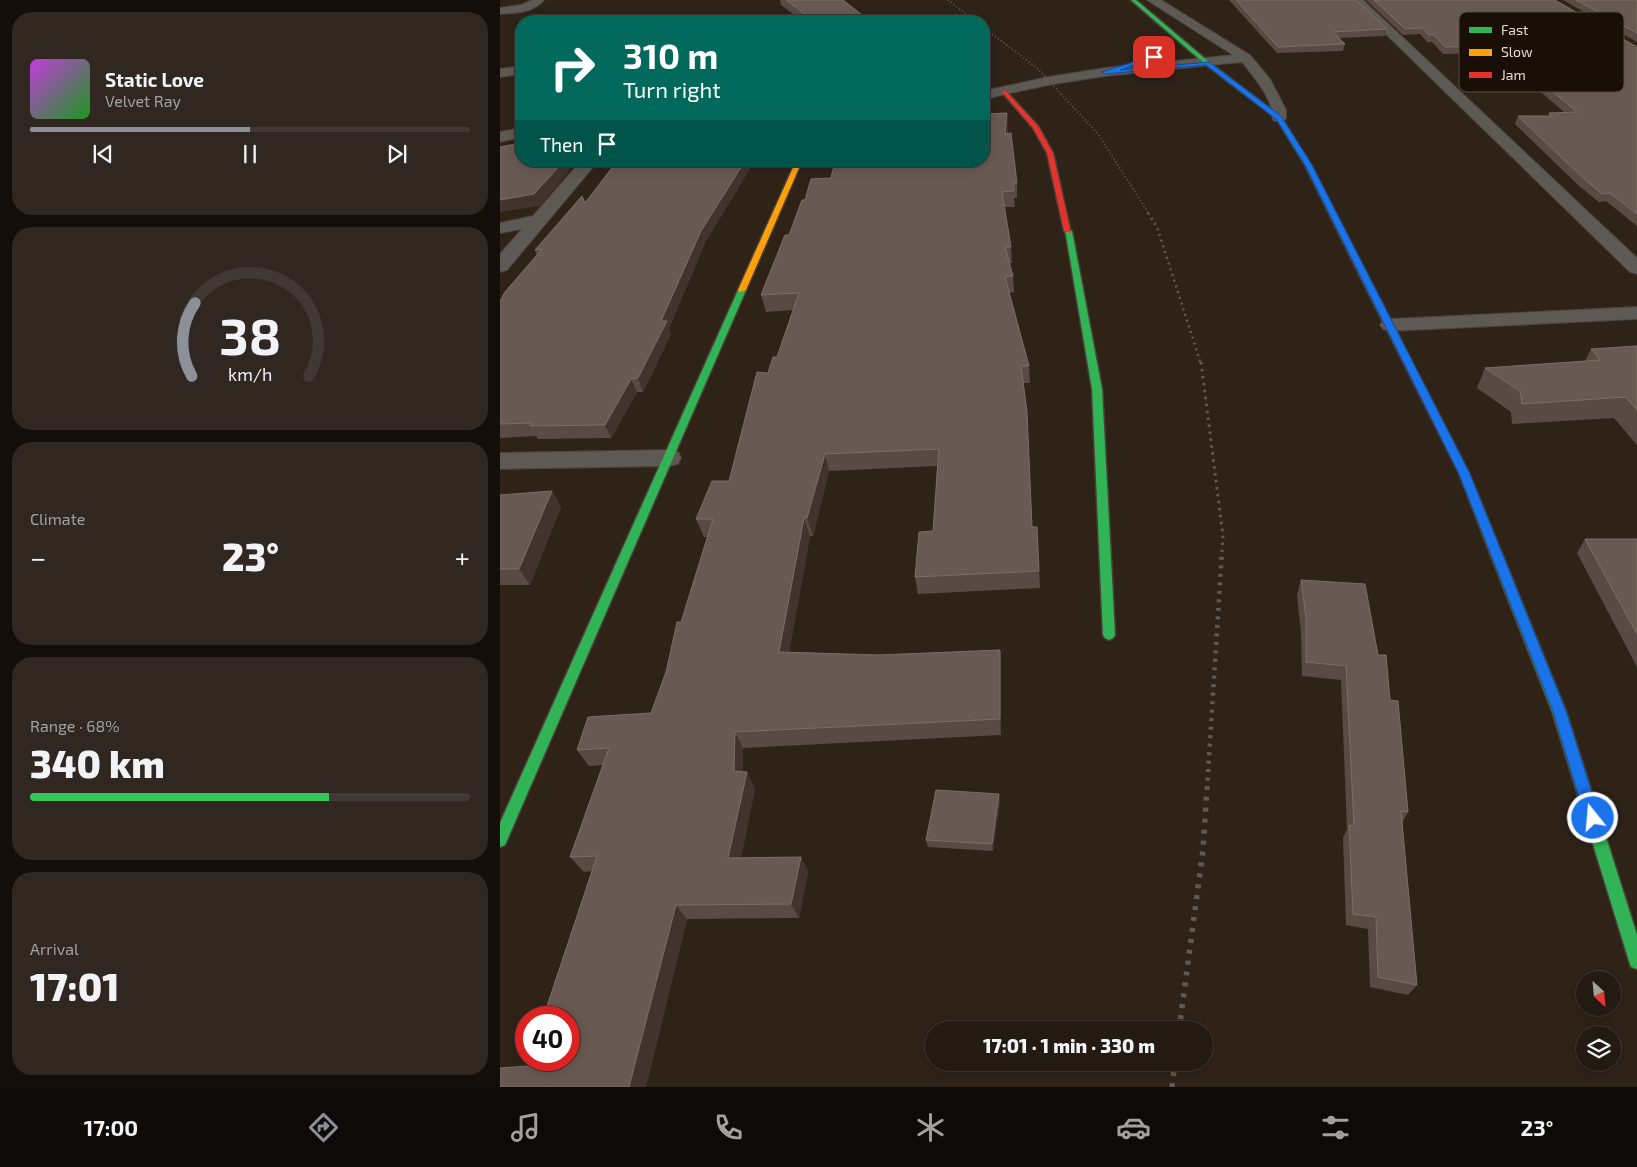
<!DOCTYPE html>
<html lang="en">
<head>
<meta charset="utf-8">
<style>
	:root { --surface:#231a12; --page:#2f2720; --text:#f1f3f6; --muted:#a3a19f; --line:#403832; --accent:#8c9099 }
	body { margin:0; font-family:"Exo 2",sans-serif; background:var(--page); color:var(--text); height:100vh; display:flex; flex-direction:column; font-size:19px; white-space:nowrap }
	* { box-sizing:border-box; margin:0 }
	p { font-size:16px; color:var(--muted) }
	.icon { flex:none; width:28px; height:28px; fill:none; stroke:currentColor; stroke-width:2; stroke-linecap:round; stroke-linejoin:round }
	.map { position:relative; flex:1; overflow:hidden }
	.drawer { display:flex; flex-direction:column; gap:12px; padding:12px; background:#130e0a; width:500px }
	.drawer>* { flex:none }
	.hud { position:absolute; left:15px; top:15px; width:475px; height:152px; border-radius:20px; box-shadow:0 2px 12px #0003,0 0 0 1px var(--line); background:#00695c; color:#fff; overflow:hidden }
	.needle { width:32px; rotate:154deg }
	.buttons { position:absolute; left:1076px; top:971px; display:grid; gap:10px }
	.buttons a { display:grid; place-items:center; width:45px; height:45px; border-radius:50%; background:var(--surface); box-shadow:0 2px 12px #0003,0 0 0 1px var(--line); font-size:25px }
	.speed { position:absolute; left:15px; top:1006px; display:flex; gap:10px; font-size:25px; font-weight:700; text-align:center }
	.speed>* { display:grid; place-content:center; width:65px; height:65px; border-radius:50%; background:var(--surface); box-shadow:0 2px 12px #0003,0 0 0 1px var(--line); line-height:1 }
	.speed .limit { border:8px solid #d22; background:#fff; color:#111 }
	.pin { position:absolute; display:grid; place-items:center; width:42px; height:42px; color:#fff; margin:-21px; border-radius:10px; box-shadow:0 2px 8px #0006 }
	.me { position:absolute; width:55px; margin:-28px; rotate:343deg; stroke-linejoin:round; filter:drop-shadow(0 0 4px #0008) }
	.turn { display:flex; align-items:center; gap:18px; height:105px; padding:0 25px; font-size:22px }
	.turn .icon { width:65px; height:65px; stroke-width:2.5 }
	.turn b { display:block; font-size:35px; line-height:42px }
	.then { display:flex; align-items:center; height:48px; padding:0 25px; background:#0003; gap:10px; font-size:19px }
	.big { font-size:38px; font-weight:800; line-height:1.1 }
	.drawer .tile { flex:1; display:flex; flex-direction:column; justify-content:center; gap:8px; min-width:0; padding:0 18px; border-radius:20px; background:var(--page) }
	.drawer .dial { align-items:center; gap:0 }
	.dial svg { height:130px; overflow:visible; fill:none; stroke:var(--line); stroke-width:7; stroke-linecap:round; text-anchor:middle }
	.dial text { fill:var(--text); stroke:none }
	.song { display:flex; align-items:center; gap:15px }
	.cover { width:60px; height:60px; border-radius:8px; background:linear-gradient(135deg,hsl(290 70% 55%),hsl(120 70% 35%)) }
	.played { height:5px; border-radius:2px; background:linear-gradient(90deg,var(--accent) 50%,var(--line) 50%) }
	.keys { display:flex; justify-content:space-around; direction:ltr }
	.heat { display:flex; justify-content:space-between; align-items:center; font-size:28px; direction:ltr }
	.charge { height:8px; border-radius:4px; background:linear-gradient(90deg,#34c759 68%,var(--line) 0) }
	.trip { position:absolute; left:425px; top:1021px; width:288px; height:50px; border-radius:25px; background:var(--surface); box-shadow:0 2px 12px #0003,0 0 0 1px var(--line); font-weight:800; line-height:50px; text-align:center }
	.menu { display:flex; height:80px; justify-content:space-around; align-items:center; background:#0e0a07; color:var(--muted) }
	.menu .icon { width:35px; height:35px }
	.menu .current { color:var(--accent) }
	.menu b { font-size:22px; color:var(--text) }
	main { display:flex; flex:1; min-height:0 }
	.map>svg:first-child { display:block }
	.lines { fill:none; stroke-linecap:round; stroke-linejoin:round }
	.street-casing { stroke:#4b4037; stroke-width:2 }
	.fast-casing { stroke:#4b4037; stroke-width:3 }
	.slow-casing { stroke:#4b4037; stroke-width:3 }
	.jam-casing { stroke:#4b4037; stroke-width:3 }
	.street { fill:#5d5954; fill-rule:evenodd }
	.fast { fill:#30b455; fill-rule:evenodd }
	.slow { fill:#ff9f0a; fill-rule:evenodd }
	.jam { fill:#e5322d; fill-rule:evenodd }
	.rail-far4 { stroke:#605a53; stroke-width:2; stroke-dasharray:1 2.5; stroke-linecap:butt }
	.rail-far3 { stroke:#605a53; stroke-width:2.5; stroke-dasharray:2 4; stroke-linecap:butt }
	.rail-far2 { stroke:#605a53; stroke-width:3; stroke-dasharray:2.5 4.5; stroke-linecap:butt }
	.rail-far1 { stroke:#605a53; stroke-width:4.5; stroke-dasharray:3 5.5; stroke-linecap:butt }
	.rail { stroke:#605a53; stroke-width:5.5; stroke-dasharray:4 7; stroke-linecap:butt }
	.wall { fill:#594b43 }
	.shaded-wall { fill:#42342c }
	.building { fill:#685a52; stroke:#7c6e65 }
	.route { fill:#1a73e8; stroke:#114b97 }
	.key { fill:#190f07; stroke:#574c42; stroke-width:1 }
	.key-label { font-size:14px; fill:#e8dacd }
</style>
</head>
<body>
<main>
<section class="drawer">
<div class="tile">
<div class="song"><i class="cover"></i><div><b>Static Love</b><p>Velvet Ray</p></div></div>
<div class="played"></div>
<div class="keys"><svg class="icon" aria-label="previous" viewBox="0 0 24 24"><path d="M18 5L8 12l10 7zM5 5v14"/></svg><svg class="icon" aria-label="pause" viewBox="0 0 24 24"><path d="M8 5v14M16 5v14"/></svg><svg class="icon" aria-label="next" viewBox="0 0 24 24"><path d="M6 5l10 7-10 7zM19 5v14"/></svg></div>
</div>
<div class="tile dial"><svg viewBox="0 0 100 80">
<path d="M14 69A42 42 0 1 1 86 69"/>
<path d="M14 69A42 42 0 0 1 16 24" stroke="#8c9099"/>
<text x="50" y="56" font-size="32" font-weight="700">38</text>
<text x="50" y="72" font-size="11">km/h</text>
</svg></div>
<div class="tile"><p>Climate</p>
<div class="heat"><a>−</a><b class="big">23°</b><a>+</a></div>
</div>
<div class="tile"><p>Range · 68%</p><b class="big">340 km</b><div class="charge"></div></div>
<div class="tile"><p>Arrival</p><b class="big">17:01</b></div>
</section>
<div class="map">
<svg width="1137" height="1087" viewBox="0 0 1137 1087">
	<rect width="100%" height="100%" fill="#2f2318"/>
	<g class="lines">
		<defs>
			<path id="street" d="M32 0H44C34 13 15 13 0 14V8L21 5Z
				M647 0H661L750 55 770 79 786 110V118L784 121H774C771 117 773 115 772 110 767 92 753 76 742 62L605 76 548 85 484 99V91L548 77 605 68 733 55Z
				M851 0H863L1137 258V274L1130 272Z
				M21 66V74L0 77V69Z
				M21 128V137L0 142V132Z
				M81 161H98L7 270 0 272V254L22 229 0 233V223L33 216Z
				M1137 307V319L890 331 883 329 880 325 883 321 890 319Z
				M169 450 178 452 181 458 178 464 169 466 0 469V453Z"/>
			<path id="fast" d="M631 0H636L709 62 781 117 811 165 866 272 865 274 858 272 805 165 777 119 705 64Z
				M565 229 572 231 602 389 615 635 613 638 609 640 605 638 603 635 592 389Z
				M239 288 246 290 5 845 0 847V823Z
				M997 552 1003 556 1066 711 1137 935V969L1131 967 1129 961 1052 711 991 556Z"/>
			<path id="slow" d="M296 161H302L246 290 239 292 238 290Z
				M859 270 866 272 969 473 1003 556 1001 559 997 560 991 556 959 473 858 272Z"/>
			<path id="jam" d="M505 90 538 126 553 153 571 233 564 231 547 153 533 128 502 92Z"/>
		</defs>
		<!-- street casing -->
		<use href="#street" class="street-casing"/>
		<!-- fast casing -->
		<use href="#fast" class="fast-casing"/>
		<!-- slow casing -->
		<use href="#slow" class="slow-casing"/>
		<!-- jam casing -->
		<use href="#jam" class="jam-casing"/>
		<!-- street -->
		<use href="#street" class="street"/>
		<!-- fast -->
		<use href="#fast" class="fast"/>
		<!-- slow -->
		<use href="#slow" class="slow"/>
		<!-- jam -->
		<use href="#jam" class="jam"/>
		<!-- rail-far4 -->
		<path class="rail-far4" d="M448 0 475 21
			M484 28 537 68 598 134 649 214"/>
		<!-- rail-far3 -->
		<path class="rail-far3" d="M648 213 657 227 701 364"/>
		<!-- rail-far2 -->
		<path class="rail-far2" d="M701 362 723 536 722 552"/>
		<!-- rail-far1 -->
		<path class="rail-far1" d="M707 789 722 551"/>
		<!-- rail -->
		<path class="rail" d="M679 1030 703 850 707 788
			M672 1087 675 1062"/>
	</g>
	<!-- wall -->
	<path class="wall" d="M280 0H343L363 21H302L281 5Z
		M729 0H856L887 29 885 36 839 38 845 44 843 51 777 53Z
		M866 0H1055L1137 47V226L1106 201 1099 202 1079 186 1015 124 1018 116H1048L1049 113H1065L996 53 943 54 932 42H927L920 34 903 35Z
		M1063 0H1137V42Z
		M508 127V133L517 183V198H514L515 207H504L511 247 512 263H509L513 276 514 292 509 293 529 366 530 383H523L532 527H537L540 588 418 594 415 577 433 531 437 466 329 471 313 536H310L289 652 379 655 500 650 501 667V735L243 748V772L255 788 241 858 301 857 308 872 299 918 187 919 146 1087H0L28 1066 92 871 84 872 70 857 103 765 89 766 77 750 151 713 166 672 208 537H204L196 519 229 481 268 373 277 357 293 310 266 312 261 295 305 200 331 178Z
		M85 203 205 243 169 328 171 334 143 392H137L111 438 38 439 36 436 0 438V301L37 255 35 250Z
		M1137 346V445L1114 418 1012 424 1011 412 977 388 985 368 1085 361 1091 349Z
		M52 491 61 507 30 585H0V495Z
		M1085 539H1137V667L1077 553Z
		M801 580 878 655 890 700 908 812 902 823 917 985 908 995 870 987 868 929 846 925 843 838 847 829 841 680 802 676 801 633 797 595Z
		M500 801 493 851 428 847 426 840Z"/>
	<!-- shaded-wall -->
	<path class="shaded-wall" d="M362 15 363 21H337L339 19Z
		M507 113 508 127 506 148 505 134Z
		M64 161H67L70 170 40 206 0 212V200Z
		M245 161H255L205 243 169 328 171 334 143 392 138 378 161 321 201 231Z
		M131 379 137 392 111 438 105 425Z
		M325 454 329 471 313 536 307 518Z
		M52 491 61 507 30 585 19 569Z
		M304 518 310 536 286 669 279 652Z
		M500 650 501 667V735L500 719Z
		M235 732 243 748V787L234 771Z
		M247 772 255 788 238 873 228 858Z
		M499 794 500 801 493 851 492 844Z
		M301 857 308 872 299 918 291 904Z
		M176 905 187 919 146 1087H129Z"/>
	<!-- building -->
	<path class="building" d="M286 0H343L362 15 339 19 337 21H314Z
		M736 0H856L887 29 833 32 845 44 778 47Z
		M874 0H1055L1137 47V214L1110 193 1102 194 1082 177 1018 116H1052L1049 113 1077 112 998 46 945 47 934 35H929L922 28 905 29Z
		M1076 0H1137V33Z
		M507 113 505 134 511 133 517 183H513L514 191 502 192 511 247H505L513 276 505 277 529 366H521L527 412 532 527H537L539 571 415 577 419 532 433 531 439 449 325 454 307 518H304L279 652 379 655 500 650V719L235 732 234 771 247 772 228 858 301 857 291 904 176 905 129 1087H0V1068L28 1066 29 1060H69V1018H43L97 856 70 857 109 748 77 750 88 717 151 713 166 672 177 622H181L213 519H196L212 481H229L257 372 268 373 273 357H277L299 293 261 295 285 235H289L302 200H305L311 179 331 178 335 161H484V114Z
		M21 143V161H64L34 194 0 200V147Z
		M122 161H245L201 231 161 321H167L138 378 131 379 105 425 30 426 32 423 0 424V301L5 292 42 249 35 250 82 196 85 203 114 165H119Z
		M1137 346V410L1126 397 1022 404 1020 391 985 368 1100 360 1091 349Z
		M52 491 19 569H0V495Z
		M1085 539H1137V634Z
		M801 580 865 584 878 655H886L890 700 898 701 908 812 901 811 917 985 878 977 876 917 853 914 849 825 854 826 846 666 806 662V618Z
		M436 790 499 794 492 844 426 840Z"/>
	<!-- route -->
	<path class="route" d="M654 55 656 58 620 70 709 62 781 116 812 165 970 474 1066 711 1100 818 1098 823 1093 825 1087 823 1085 818 1053 711 959 474 805 165 776 119 706 65 605 74 602 72Z"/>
	<!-- legend -->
	<rect x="959" y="12" width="165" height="80" rx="8" class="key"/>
	<rect x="969" y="27" width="23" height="6" fill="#30b455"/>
	<rect x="969" y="49" width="23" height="7" fill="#ff9f0a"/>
	<rect x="969" y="72" width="23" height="6" fill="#e5322d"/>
	<g class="key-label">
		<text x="1001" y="35">Fast</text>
		<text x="1001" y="57">Slow</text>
		<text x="1001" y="80">Jam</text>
	</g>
</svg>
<div class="buttons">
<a><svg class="needle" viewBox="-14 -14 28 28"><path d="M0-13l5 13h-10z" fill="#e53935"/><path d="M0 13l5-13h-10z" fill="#a3a19f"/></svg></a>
<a><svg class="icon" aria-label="layers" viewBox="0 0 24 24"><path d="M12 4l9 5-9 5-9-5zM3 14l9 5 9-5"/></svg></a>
</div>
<div class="speed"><div class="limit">40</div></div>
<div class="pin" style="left:654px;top:57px;background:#d93025"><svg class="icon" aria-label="arrive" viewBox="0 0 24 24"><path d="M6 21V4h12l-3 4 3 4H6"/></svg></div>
<svg class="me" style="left:1093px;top:818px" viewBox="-20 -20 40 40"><circle r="17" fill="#1a73e8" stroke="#fff" stroke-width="3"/><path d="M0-11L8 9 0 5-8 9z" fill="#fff"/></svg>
<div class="trip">17:01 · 1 min · 330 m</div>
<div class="hud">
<div class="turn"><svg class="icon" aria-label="right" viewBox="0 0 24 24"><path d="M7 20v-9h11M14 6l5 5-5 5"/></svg><div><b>310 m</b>Turn right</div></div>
<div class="then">Then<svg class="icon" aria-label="arrive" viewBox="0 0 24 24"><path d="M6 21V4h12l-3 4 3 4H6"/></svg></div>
</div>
</div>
</main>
<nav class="menu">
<b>17:00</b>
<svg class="icon current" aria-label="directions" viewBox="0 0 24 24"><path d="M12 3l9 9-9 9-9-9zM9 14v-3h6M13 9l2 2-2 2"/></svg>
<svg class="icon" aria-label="music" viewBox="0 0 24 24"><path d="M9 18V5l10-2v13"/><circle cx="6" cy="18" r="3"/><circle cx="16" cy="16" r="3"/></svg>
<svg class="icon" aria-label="phone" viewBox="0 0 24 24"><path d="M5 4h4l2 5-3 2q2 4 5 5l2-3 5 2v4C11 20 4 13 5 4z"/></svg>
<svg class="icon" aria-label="climate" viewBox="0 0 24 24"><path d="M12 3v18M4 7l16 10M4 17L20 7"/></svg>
<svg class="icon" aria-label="car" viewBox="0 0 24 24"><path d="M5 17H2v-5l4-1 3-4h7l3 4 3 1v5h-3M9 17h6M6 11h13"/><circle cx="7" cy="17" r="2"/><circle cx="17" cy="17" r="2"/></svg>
<svg class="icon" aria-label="filters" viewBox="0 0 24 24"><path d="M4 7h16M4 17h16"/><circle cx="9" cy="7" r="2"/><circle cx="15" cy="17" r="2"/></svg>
<b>23°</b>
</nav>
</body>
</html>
